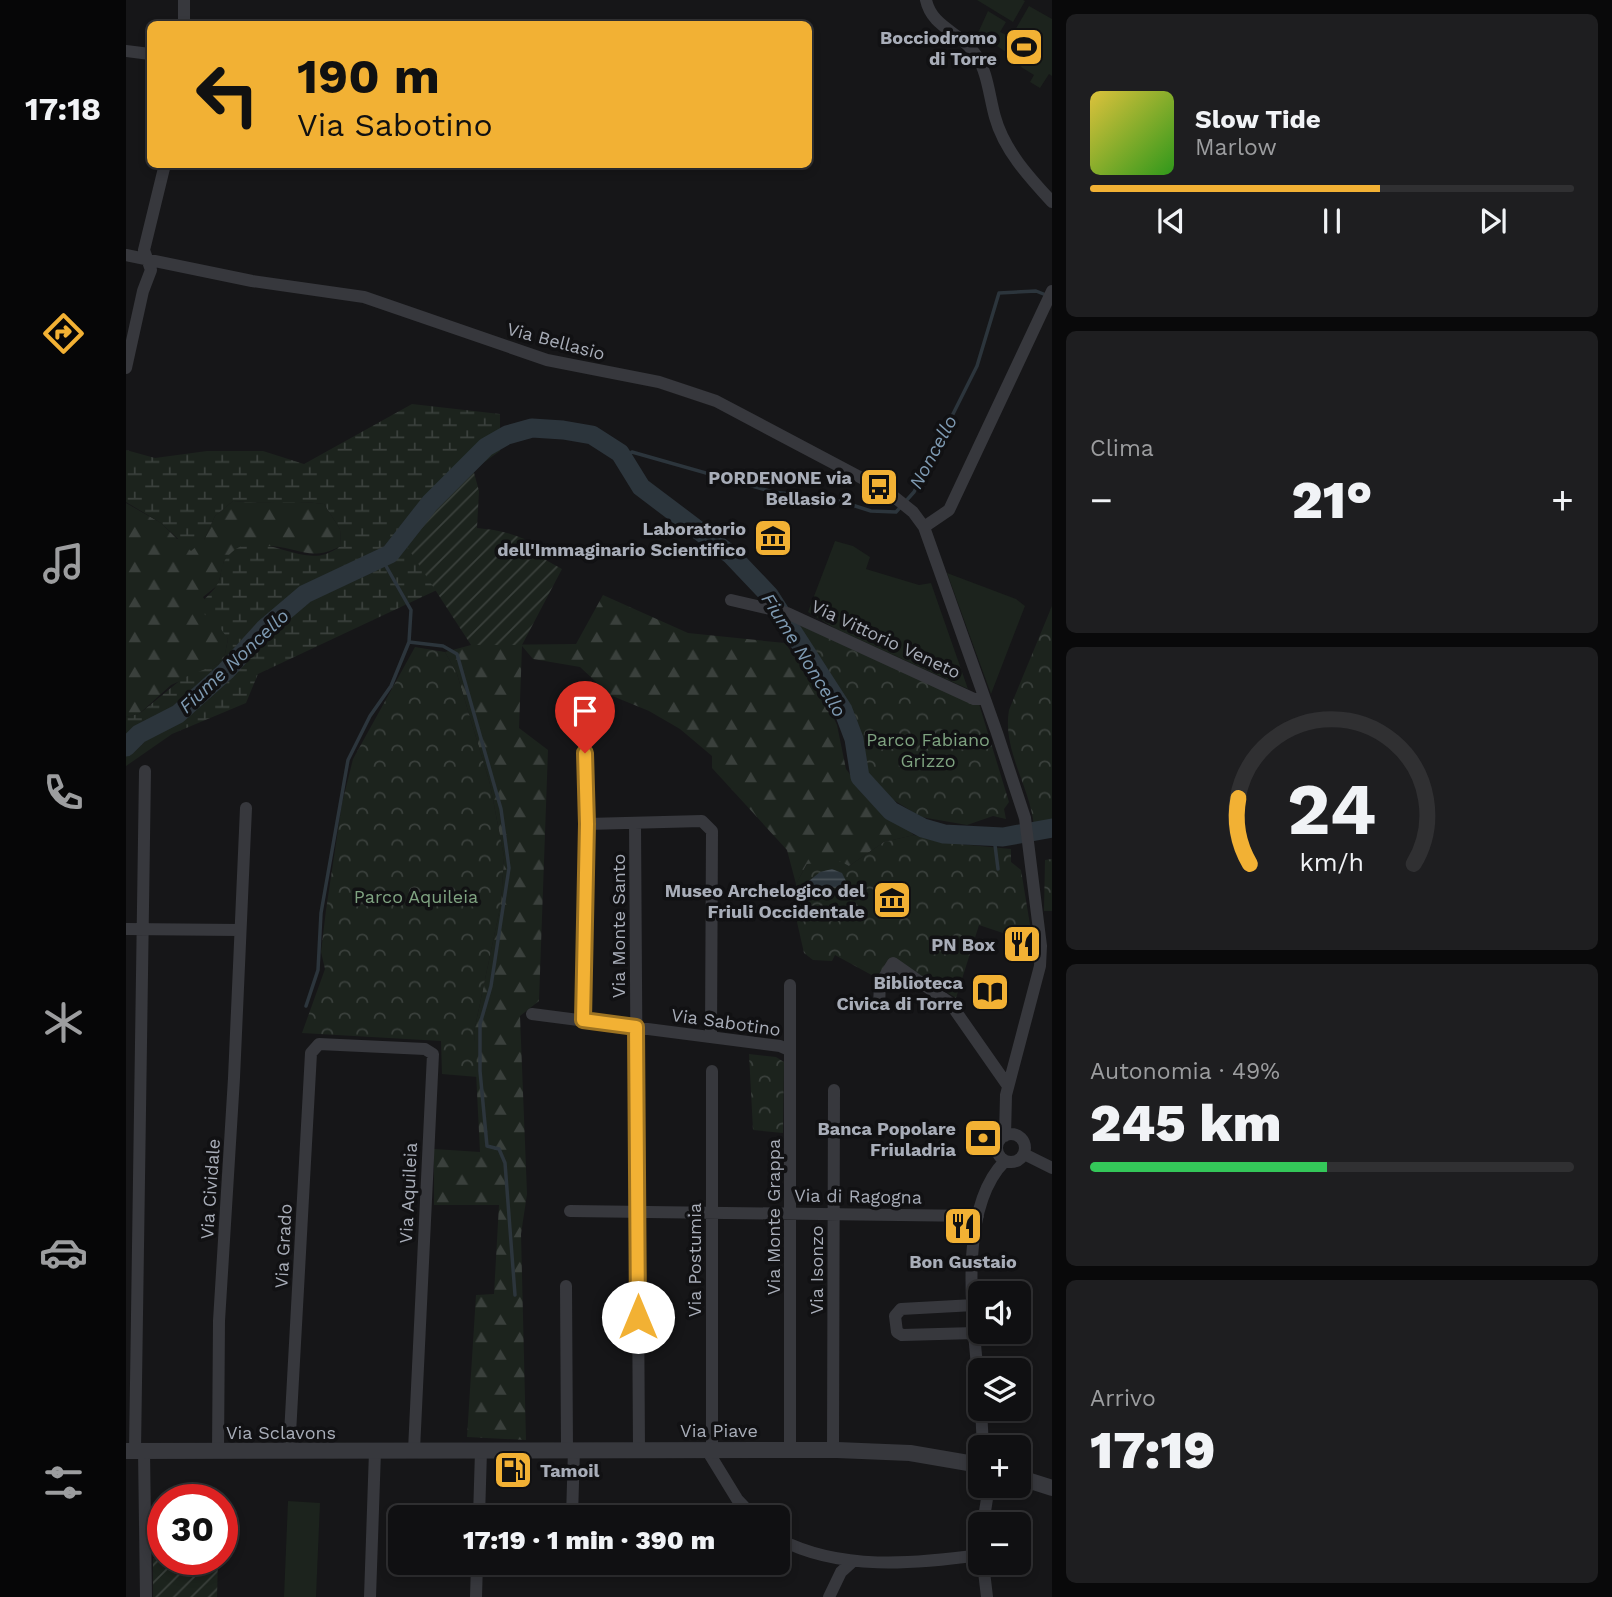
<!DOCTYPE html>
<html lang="it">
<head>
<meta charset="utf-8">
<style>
	:root { --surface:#101012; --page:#1e1e20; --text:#f1f3f6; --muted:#9c9d9f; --line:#303032; --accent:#f2b134 }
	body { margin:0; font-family:"Work Sans",sans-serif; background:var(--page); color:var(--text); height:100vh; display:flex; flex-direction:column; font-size:26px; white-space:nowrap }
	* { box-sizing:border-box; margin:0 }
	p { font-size:23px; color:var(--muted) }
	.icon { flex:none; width:38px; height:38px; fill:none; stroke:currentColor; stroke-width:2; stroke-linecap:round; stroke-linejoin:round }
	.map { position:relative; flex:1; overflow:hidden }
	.sheet { display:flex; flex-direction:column; gap:14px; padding:14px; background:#09090a; width:560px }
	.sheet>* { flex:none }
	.guide { position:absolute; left:21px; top:21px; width:665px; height:147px; border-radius:10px; box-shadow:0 4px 10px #0003,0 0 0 2px var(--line); background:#f2b134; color:#111; overflow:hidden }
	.buttons { position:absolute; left:842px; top:1281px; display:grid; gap:14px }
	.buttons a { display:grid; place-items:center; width:63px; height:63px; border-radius:10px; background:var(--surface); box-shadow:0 4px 10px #0003,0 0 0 2px var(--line); font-size:35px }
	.speed { position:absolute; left:21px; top:1484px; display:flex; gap:14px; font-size:35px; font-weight:700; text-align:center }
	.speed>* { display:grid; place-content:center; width:91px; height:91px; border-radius:50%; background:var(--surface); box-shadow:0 4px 10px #0003,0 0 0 2px var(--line); line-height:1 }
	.speed .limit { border:10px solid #d22; background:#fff; color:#111 }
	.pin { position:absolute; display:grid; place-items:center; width:60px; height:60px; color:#fff; margin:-72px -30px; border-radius:50% 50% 50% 0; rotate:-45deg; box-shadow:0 0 7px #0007 }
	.pin .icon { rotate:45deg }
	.me { position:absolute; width:77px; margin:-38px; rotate:0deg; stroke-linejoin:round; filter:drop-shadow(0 0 5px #0008) }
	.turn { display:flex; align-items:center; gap:24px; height:147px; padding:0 35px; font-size:32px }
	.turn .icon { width:91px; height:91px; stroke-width:2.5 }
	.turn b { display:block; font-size:49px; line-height:60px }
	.big { font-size:52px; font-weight:800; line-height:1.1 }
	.sheet .tile { flex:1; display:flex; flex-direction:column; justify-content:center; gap:10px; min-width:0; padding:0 24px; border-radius:10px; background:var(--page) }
	.sheet .dial { align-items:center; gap:0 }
	.dial svg { height:182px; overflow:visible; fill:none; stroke:var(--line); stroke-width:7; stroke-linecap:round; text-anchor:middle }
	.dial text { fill:var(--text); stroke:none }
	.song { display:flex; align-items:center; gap:21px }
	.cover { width:84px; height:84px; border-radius:10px; background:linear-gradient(135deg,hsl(50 70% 55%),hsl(110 70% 35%)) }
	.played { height:7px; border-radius:4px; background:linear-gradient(90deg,var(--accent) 60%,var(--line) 60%) }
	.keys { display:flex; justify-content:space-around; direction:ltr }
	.heat { display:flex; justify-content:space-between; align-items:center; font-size:38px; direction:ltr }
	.charge { height:10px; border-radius:5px; background:linear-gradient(90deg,#34c759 49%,var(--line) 0) }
	.trip { position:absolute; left:262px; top:1505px; width:402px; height:70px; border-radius:10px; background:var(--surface); box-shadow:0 4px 10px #0003,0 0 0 2px var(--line); font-weight:800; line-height:70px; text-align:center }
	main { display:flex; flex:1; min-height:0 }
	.tabs { display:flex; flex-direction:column; width:126px; justify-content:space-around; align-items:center; background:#060607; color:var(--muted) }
	.tabs .icon { width:49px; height:49px }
	.tabs .on { color:var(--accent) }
	.tabs b { font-size:32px; color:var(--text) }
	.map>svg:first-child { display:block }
	.grass { fill:#1c231d }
	.forest { fill:url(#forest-firs) }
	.wetland { fill:url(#wetland-marsh) }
	.park { fill:url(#park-crowns) }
	.garden { fill:url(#garden-furrows) }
	.water { fill:url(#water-rules) }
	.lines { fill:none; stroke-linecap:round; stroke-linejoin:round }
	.stream { stroke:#2c353c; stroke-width:3.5 }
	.river { stroke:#2c353c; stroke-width:19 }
	.minor { stroke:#37383d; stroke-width:12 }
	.tertiary { stroke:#37383d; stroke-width:16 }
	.route-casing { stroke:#9d7322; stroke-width:18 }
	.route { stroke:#f2b134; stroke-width:12 }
	.labels { text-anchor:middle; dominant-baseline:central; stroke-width:7; stroke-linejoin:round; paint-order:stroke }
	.poi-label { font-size:18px; font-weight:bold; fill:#a8adb8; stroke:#111113; text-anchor:end }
	.street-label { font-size:18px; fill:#a8adb8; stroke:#111113 }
	.park-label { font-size:18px; fill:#7fa381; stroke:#111113 }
	.water-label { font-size:19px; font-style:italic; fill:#7f9bb3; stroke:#111113 }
</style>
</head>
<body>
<main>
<nav class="tabs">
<b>17:18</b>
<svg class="icon on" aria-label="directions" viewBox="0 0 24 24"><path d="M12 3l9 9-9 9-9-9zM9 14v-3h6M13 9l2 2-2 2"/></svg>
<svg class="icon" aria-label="music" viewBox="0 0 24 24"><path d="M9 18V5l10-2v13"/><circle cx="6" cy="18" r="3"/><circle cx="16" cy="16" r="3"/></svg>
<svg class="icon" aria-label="phone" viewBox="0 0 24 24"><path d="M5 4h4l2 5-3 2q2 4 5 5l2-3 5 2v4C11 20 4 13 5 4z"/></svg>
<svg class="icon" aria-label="climate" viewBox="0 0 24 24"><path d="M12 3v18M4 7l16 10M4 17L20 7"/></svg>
<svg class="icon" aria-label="car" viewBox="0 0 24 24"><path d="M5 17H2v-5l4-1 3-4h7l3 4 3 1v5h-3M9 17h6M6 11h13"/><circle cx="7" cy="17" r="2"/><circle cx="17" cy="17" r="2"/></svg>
<svg class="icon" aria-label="filters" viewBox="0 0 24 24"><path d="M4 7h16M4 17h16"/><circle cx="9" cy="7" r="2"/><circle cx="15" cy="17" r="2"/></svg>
</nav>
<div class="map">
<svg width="926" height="1597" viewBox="0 0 926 1597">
	<defs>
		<pattern id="forest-firs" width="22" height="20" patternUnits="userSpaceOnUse" patternTransform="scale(1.75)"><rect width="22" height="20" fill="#1c231d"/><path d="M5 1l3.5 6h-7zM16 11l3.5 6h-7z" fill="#3a403c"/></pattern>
		<pattern id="wetland-marsh" width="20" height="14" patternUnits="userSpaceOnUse" patternTransform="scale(1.75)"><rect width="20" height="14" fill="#1c231d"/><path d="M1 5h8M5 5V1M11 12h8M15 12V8" fill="none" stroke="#3a403c"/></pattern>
		<pattern id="park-crowns" width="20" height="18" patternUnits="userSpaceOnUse" patternTransform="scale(1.75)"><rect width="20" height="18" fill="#1c231d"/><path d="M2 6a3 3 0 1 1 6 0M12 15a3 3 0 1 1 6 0" fill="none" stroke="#3a403c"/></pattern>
		<pattern id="garden-furrows" width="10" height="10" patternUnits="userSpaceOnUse" patternTransform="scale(1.75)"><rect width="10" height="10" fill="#1c231d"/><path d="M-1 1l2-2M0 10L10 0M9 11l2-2" fill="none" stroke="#3a403c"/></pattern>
		<pattern id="water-rules" width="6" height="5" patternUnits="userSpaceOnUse" patternTransform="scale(1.75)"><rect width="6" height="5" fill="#2c353c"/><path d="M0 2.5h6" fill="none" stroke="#485056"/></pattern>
	</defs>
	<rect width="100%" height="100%" fill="#161618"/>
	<!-- grass -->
	<path class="grass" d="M851 0H897L899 1 887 22Z
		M903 6 926 19V76L923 74 914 88 904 82 908 75 895 67 896 63 852 33 862 11 880 22 874 32 885 37Z
		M709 541 727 546 744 557 740 569 793 585 805 583 842 689 710 629 682 612Z
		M821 573 890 599 899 606 865 694Z
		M162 1501 194 1503 190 1597H158Z"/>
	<!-- forest -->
	<path class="forest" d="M107 501C138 504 168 500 198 504L214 529 215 546C184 562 175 548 145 546 131 545 111 557 98 561L92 585 77 597 102 639 99 654 92 664 45 685 13 714 0 717V503L35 523 51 539 78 540 89 516Z
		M477 595 562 633 659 643 700 702 711 725 720 769 737 792 788 835 758 842 723 866 681 864 670 884 661 850 586 768V756L554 729 523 711 484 695 454 667 407 659 396 646 393 728 422 750 413 1001 394 1016 401 1194 395 1234 400 1440 341 1437 350 1295 368 1294 373 1205H308V1149L354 1152 348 1032 375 903 378 857 364 784 331 674 319 652 345 645 450 644Z"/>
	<!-- wetland -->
	<path class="wetland" d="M286 404 374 414V451C335 477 307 507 280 544L311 590 132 674 120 703 46 734 0 766V717L13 714 57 678 92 664 99 654 102 639 90 622 72 610C78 596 84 596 91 585 96 578 94 567 99 560 125 522 167 565 200 554 205 552 210 549 215 546L214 529 198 504C168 500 138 504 107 501L89 516 78 540 65 551 35 523 0 502V450L29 458 81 451H137L178 464Z"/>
	<!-- park -->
	<path class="park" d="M926 606V823L908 826C904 786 876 750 883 710Z
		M665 621 853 704 883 802 878 809 880 819 867 816 841 825 795 817 753 791 740 775 730 724 721 704Z
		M289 647 319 652 331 674 364 784 378 857 375 903 348 1032 352 1077 316 1074 315 1041 176 1033 199 969 195 952 200 910 216 803 227 759Z
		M788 835 813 842 885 849V862L895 870 907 943 853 925 830 998 766 957 751 978 709 955 706 961 687 960 678 953 671 922 670 884 681 864 714 861 723 866 758 842Z
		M926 859V911H918L919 860Z
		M623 1054 650 1057 658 1062 657 1133 627 1130Z"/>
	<!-- garden -->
	<path class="garden" d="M347 469 353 491 351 528C373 530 393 534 413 547L409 554 436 569 396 645H345L280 545 306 508Z
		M27 1558 92 1559 91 1597H27Z"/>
	<!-- water -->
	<path class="water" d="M706 869 716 873 720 881 717 886 700 889 678 899V885L694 872Z"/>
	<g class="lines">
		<!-- stream -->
		<path class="stream" d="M496 459 506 452 647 492 707 499 745 511 770 512 788 492 851 366 873 293 910 291 920 295
			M256 559 285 610 283 642 317 646 331 654 375 809 383 868 365 986 354 1024V1071L361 1146 373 1149 379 1163 389 1295
			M868 837 872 869
			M180 1006 192 970 195 913 222 760 244 716 265 686 283 642"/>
		<!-- river -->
		<path class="river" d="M0 747 13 734 52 714 100 671 139 628 179 594 264 554 304 503 360 447 381 435 406 428 437 430 466 435 494 453 515 487 605 555 643 595 717 710 728 739 734 777 765 811 797 828 818 834 877 837 926 828"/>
		<!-- minor -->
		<path class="minor" d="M800 0C806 28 835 32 850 55 862 73 863 96 869 117 878 150 903 177 926 202
			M58 24V0
			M0 51 24 54
			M0 255 126 281 238 297 421 360 533 382 590 401 762 492 787 512 798 527 871 733 899 818 915 946 914 966 880 1095 879 1136
			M0 368 17 291 25 270 18 250 39 164
			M798 527 823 510 926 291
			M605 600 661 613 848 699H858
			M509 823 513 1449
			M461 824 576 821 586 831 585 1037
			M0 929 114 930
			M753 1005 754 984 767 963 824 1003 882 1086
			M406 1014 654 1046 663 1050
			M457 1020 461 824 459 753
			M586 1071V1450
			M871 1148a14 14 0 1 1 28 0a14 14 0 1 1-28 0Z
			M898 1154 926 1168
			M444 1211 852 1216
			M440 1286 441 1449
			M848 1305 775 1309 769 1316 771 1332 776 1335 849 1333
			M854 1398C849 1332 828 1212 879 1161
			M855 1409 857 1447
			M581 1450 611 1499 628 1517
			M664 1450V985
			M707 1450 708 1090
			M9 1451 19 771
			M18 1451 20 1597
			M92 1451 93 1321 108 1078 120 808
			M163 1452 185 1053 193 1044 299 1049 307 1054 288 1450
			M353 1517 355 1451
			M446 1517 448 1449
			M857 1524 863 1486
			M653 1539C714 1571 788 1564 854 1555
			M857 1563 861 1597
			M244 1597 249 1451
			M350 1597 351 1563
			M703 1597 715 1572 726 1562"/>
		<!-- tertiary -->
		<path class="tertiary" d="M0 1451 711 1450 784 1453 854 1465
			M892 1477 926 1488"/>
	</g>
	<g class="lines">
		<defs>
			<path id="route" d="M459 753 461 824 457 1020 510 1027 512 1317"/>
		</defs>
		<!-- route casing -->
		<use href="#route" class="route-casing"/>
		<!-- route -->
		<use href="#route" class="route"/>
	</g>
	<!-- icons -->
	<defs>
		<symbol id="stadium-square" viewBox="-11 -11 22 22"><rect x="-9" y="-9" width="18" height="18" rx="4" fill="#f2b134" stroke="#111113"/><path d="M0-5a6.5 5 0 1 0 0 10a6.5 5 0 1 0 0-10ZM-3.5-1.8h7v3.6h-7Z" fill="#111"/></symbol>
		<symbol id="bus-square" viewBox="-11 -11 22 22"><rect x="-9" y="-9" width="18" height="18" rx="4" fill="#f2b134" stroke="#111113"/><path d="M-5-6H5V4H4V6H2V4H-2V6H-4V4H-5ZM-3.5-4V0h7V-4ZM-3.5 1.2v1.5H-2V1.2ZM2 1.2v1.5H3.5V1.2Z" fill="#111"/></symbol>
		<symbol id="museum-square" viewBox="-11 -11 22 22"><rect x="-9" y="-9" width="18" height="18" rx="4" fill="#f2b134" stroke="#111113"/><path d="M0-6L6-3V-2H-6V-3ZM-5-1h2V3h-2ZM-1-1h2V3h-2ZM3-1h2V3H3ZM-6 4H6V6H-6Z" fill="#111"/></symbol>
		<symbol id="restaurant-square" viewBox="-11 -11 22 22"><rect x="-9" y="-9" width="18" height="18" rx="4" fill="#f2b134" stroke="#111113"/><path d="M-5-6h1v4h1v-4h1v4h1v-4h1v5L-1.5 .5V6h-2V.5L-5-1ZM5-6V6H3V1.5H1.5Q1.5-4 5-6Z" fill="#111"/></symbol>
		<symbol id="library-square" viewBox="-11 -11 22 22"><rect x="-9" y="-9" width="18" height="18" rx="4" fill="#f2b134" stroke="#111113"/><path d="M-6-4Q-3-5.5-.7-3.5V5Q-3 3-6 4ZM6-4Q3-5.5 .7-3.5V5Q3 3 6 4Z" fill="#111"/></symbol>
		<symbol id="bank-square" viewBox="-11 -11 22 22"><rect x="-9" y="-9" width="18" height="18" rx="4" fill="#f2b134" stroke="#111113"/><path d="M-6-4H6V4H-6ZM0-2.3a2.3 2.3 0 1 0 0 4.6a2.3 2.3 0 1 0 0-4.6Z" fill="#111"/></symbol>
		<symbol id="fuel-square" viewBox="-11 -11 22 22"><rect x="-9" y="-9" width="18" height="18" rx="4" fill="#f2b134" stroke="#111113"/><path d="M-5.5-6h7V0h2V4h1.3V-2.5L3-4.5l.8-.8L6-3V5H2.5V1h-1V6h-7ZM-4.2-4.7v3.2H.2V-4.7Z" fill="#111"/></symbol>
	</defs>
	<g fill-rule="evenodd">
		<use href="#stadium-square" x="876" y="25" width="44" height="44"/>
		<use href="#bus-square" x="731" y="465" width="44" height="44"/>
		<use href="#museum-square" x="625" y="516" width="44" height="44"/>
		<use href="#museum-square" x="744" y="878" width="44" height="44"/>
		<use href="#restaurant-square" x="874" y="922" width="44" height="44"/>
		<use href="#library-square" x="842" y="970" width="44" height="44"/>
		<use href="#bank-square" x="835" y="1116" width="44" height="44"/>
		<use href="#restaurant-square" x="815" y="1204" width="44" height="44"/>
		<use href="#fuel-square" x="365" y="1448" width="44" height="44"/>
	</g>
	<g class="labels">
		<!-- poi labels -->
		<g class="poi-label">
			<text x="871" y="37">Bocciodromo<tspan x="871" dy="21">di Torre</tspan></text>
			<text x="726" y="477">PORDENONE via<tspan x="726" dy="21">Bellasio 2</tspan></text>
			<text x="620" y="528">Laboratorio<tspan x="620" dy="21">dell'Immaginario Scientifico</tspan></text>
			<text x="739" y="890">Museo Archelogico del<tspan x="739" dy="21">Friuli Occidentale</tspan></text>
			<text x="869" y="944">PN Box</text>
			<text x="837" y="982">Biblioteca<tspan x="837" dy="21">Civica di Torre</tspan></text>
			<text x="830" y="1128">Banca Popolare<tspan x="830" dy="21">Friuladria</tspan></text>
			<text x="837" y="1261" text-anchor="middle">Bon Gustaio</text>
			<text x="414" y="1470" text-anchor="start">Tamoil</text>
		</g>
		<!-- street labels -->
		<g class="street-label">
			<text transform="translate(430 341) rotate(15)">Via Bellasio</text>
			<text transform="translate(760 639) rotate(25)">Via Vittorio Veneto</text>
			<text transform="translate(492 926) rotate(-90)">Via Monte Santo</text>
			<text transform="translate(600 1022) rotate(8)">Via Sabotino</text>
			<text transform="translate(84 1189) rotate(-86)">Via Cividale</text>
			<text transform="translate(282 1193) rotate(-87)">Via Aquileia</text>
			<text transform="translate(732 1196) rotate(1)">Via di Ragogna</text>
			<text transform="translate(647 1217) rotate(-90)">Via Monte Grappa</text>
			<text transform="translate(157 1246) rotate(-87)">Via Grado</text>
			<text transform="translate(568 1260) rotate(-90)">Via Postumia</text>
			<text transform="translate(690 1270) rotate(-90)">Via Isonzo</text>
			<text x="593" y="1430">Via Piave</text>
			<text x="155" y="1432">Via Sclavons</text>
		</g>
		<!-- park labels -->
		<g class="park-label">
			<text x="802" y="739">Parco Fabiano<tspan x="802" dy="21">Grizzo</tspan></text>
			<text x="290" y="896">Parco Aquileia</text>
		</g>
		<!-- water labels -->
		<g class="water-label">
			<text transform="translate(807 452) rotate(-62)">Noncello</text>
			<text transform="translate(678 655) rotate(58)">Fiume Noncello</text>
			<text transform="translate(108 661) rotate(-43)">Fiume Noncello</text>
		</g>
	</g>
</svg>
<div class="buttons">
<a><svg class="icon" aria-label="sound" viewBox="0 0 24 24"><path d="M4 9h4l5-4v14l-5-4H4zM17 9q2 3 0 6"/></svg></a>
<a><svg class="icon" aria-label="layers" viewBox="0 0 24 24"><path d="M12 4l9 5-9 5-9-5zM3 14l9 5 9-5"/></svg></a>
<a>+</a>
<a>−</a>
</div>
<div class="speed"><div class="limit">30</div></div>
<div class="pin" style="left:459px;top:753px;background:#d93025"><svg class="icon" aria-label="arrive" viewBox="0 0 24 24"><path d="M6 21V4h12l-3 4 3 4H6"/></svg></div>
<svg class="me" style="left:512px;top:1317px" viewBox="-20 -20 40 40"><circle r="19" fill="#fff"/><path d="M0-13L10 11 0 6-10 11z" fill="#f2b134"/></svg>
<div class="trip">17:19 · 1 min · 390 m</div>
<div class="guide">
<div class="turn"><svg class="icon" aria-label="left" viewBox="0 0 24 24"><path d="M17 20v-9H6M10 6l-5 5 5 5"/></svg><div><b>190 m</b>Via Sabotino</div></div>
</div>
</div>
<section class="sheet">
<div class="tile">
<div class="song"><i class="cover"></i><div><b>Slow Tide</b><p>Marlow</p></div></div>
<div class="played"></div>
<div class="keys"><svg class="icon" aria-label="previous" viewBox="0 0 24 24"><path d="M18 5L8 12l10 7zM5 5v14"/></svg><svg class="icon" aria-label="pause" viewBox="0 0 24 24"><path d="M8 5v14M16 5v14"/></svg><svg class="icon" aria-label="next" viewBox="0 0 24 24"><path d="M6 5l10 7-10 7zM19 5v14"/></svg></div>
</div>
<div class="tile"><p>Clima</p>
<div class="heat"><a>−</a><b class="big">21°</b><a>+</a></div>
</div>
<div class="tile dial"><svg viewBox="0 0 100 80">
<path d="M14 69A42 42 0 1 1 86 69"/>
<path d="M14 69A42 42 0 0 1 9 40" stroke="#f2b134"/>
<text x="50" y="56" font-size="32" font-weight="700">24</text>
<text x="50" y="72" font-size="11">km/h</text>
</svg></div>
<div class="tile"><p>Autonomia · 49%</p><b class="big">245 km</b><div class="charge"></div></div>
<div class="tile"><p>Arrivo</p><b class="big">17:19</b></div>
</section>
</main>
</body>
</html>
